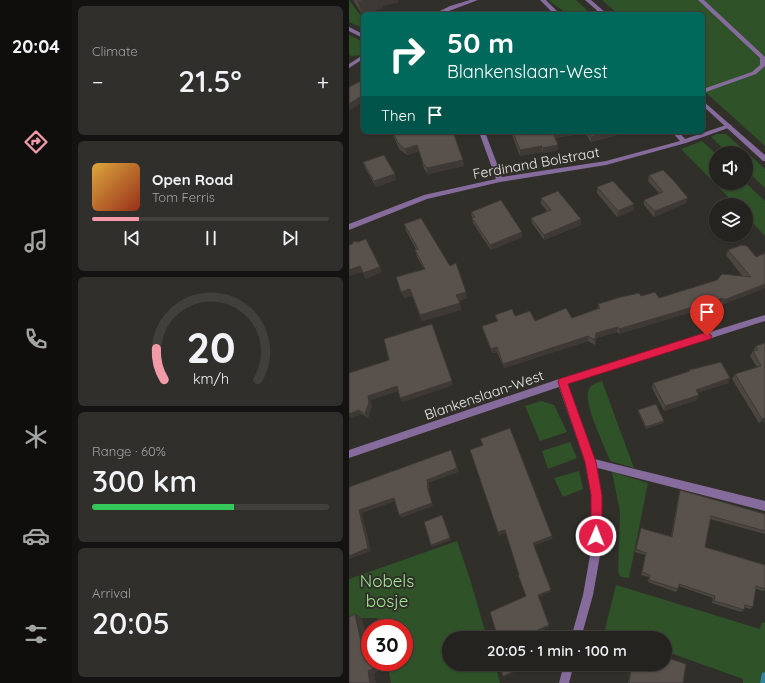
<!DOCTYPE html>
<html lang="en">
<head>
<meta charset="utf-8">
<style>
	:root { --surface:#25231f; --page:#312f2c; --text:#f1f3f6; --muted:#a3a4a4; --line:#42403d; --accent:#f39aa9 }
	body { margin:0; font-family:Quicksand,sans-serif; background:var(--page); color:var(--text); height:100vh; display:flex; flex-direction:column; font-size:15px; white-space:nowrap }
	* { box-sizing:border-box; margin:0 }
	p { font-size:13px; color:var(--muted) }
	.icon { flex:none; width:22px; height:22px; fill:none; stroke:currentColor; stroke-width:2; stroke-linecap:round; stroke-linejoin:round }
	.map { position:relative; flex:1; overflow:hidden }
	.details { display:flex; flex-direction:column; gap:6px; padding:6px; background:#141311; width:277px }
	.details>* { flex:none }
	.top-card { position:absolute; left:12px; top:12px; width:344px; height:122px; border-radius:6px; box-shadow:0 1px 3px #0004,0 0 0 1px var(--line); background:#00695c; color:#fff; overflow:hidden }
	.tools { position:absolute; left:360px; top:146px; display:grid; gap:8px }
	.tools a { display:grid; place-items:center; width:44px; height:44px; border-radius:50%; background:var(--surface); box-shadow:0 1px 3px #0004,0 0 0 1px var(--line); font-size:20px }
	.speed { position:absolute; left:12px; top:619px; display:flex; gap:8px; font-size:20px; font-weight:700; text-align:center }
	.speed>* { display:grid; place-content:center; width:52px; height:52px; border-radius:50%; background:var(--surface); box-shadow:0 1px 3px #0004,0 0 0 1px var(--line); line-height:1 }
	.speed .limit { border:6px solid #d22; background:#fff; color:#111 }
	.pin { position:absolute; display:grid; place-items:center; width:34px; height:34px; color:#fff; margin:-41px -17px; border-radius:50% 50% 50% 0; rotate:-45deg; box-shadow:0 0 4px #0007 }
	.pin .icon { rotate:45deg }
	.me { position:absolute; width:44px; margin:-22px; rotate:1deg; stroke-linejoin:round; filter:drop-shadow(0 0 3px #0008) }
	.turn { display:flex; align-items:center; gap:14px; height:84px; padding:0 20px; font-size:18px }
	.turn .icon { width:52px; height:52px; stroke-width:2.5 }
	.turn b { display:block; font-size:28px; line-height:34px }
	.then { display:flex; align-items:center; height:38px; padding:0 20px; background:#0003; gap:8px; font-size:15px }
	.big { font-size:30px; font-weight:600; line-height:1.1 }
	.details .widget { flex:1; display:flex; flex-direction:column; justify-content:center; gap:6px; min-width:0; padding:0 14px; border-radius:6px; background:var(--page) }
	.details .dial { align-items:center; gap:0 }
	.dial svg { height:104px; overflow:visible; fill:none; stroke:var(--line); stroke-width:7; stroke-linecap:round; text-anchor:middle }
	.dial text { fill:var(--text); stroke:none }
	.song { display:flex; align-items:center; gap:12px }
	.cover { width:48px; height:48px; border-radius:6px; background:linear-gradient(135deg,hsl(40 70% 55%),hsl(10 70% 35%)) }
	.played { height:4px; border-radius:2px; background:linear-gradient(90deg,var(--accent) 20%,var(--line) 20%) }
	.keys { display:flex; justify-content:space-around; direction:ltr }
	.heat { display:flex; justify-content:space-between; align-items:center; font-size:22px; direction:ltr }
	.charge { height:6px; border-radius:3px; background:linear-gradient(90deg,#34c759 60%,var(--line) 0) }
	.trip { position:absolute; left:93px; top:631px; width:230px; height:40px; border-radius:20px; background:var(--surface); box-shadow:0 1px 3px #0004,0 0 0 1px var(--line); font-weight:600; line-height:40px; text-align:center }
	main { display:flex; flex:1; min-height:0 }
	.tabs { display:flex; flex-direction:column; width:72px; justify-content:space-around; align-items:center; background:#0f0e0c; color:var(--muted) }
	.tabs .icon { width:28px; height:28px }
	.tabs .on { color:var(--accent) }
	.tabs b { font-size:18px; color:var(--text) }
	.map>svg:first-child { display:block }
	.green { fill:#2f5229 }
	.lines { fill:none; stroke-linecap:round; stroke-linejoin:round }
	.stream { fill:#3384a2; fill-rule:evenodd }
	.service { fill:#866c9c; fill-rule:evenodd }
	.minor { fill:#866c9c; fill-rule:evenodd }
	.tertiary { fill:#866c9c; fill-rule:evenodd }
	.wall { fill:#4c4641 }
	.shaded-wall { fill:#3e3935 }
	.building { fill:#58514c; stroke:#3e3935 }
	.route { fill:#e11d48; stroke:#92132f }
	.labels { text-anchor:middle; dominant-baseline:central; stroke-width:4; stroke-linejoin:round; paint-order:stroke }
	.street-label { font-size:14px; fill:#eae9e4; stroke:#312f29 }
	.near-park-label { font-size:17px; fill:#9fec93; stroke:#312f29 }
</style>
</head>
<body>
<main>
<nav class="tabs">
<b>20:04</b>
<svg class="icon on" aria-label="directions" viewBox="0 0 24 24"><path d="M12 3l9 9-9 9-9-9zM9 14v-3h6M13 9l2 2-2 2"/></svg>
<svg class="icon" aria-label="music" viewBox="0 0 24 24"><path d="M9 18V5l10-2v13"/><circle cx="6" cy="18" r="3"/><circle cx="16" cy="16" r="3"/></svg>
<svg class="icon" aria-label="phone" viewBox="0 0 24 24"><path d="M5 4h4l2 5-3 2q2 4 5 5l2-3 5 2v4C11 20 4 13 5 4z"/></svg>
<svg class="icon" aria-label="climate" viewBox="0 0 24 24"><path d="M12 3v18M4 7l16 10M4 17L20 7"/></svg>
<svg class="icon" aria-label="car" viewBox="0 0 24 24"><path d="M5 17H2v-5l4-1 3-4h7l3 4 3 1v5h-3M9 17h6M6 11h13"/><circle cx="7" cy="17" r="2"/><circle cx="17" cy="17" r="2"/></svg>
<svg class="icon" aria-label="filters" viewBox="0 0 24 24"><path d="M4 7h16M4 17h16"/><circle cx="9" cy="7" r="2"/><circle cx="15" cy="17" r="2"/></svg>
</nav>
<section class="details">
<div class="widget"><p>Climate</p>
<div class="heat"><a>−</a><b class="big">21.5°</b><a>+</a></div>
</div>
<div class="widget">
<div class="song"><i class="cover"></i><div><b>Open Road</b><p>Tom Ferris</p></div></div>
<div class="played"></div>
<div class="keys"><svg class="icon" aria-label="previous" viewBox="0 0 24 24"><path d="M18 5L8 12l10 7zM5 5v14"/></svg><svg class="icon" aria-label="pause" viewBox="0 0 24 24"><path d="M8 5v14M16 5v14"/></svg><svg class="icon" aria-label="next" viewBox="0 0 24 24"><path d="M6 5l10 7-10 7zM19 5v14"/></svg></div>
</div>
<div class="widget dial"><svg viewBox="0 0 100 80">
<path d="M14 69A42 42 0 1 1 86 69"/>
<path d="M14 69A42 42 0 0 1 8 45" stroke="#f39aa9"/>
<text x="50" y="56" font-size="32" font-weight="700">20</text>
<text x="50" y="72" font-size="11">km/h</text>
</svg></div>
<div class="widget"><p>Range · 60%</p><b class="big">300 km</b><div class="charge"></div></div>
<div class="widget"><p>Arrival</p><b class="big">20:05</b></div>
</section>
<div class="map">
<svg width="416" height="683" viewBox="0 0 416 683">
	<rect width="100%" height="100%" fill="#312f29"/>
	<!-- green -->
	<path class="green" d="M0 0 11 15 14 14V28L0 22Z
		M200 0H227L242 14H218C212 8 205 6 200 0Z
		M253 0H416V146L354 90V14H269Z
		M0 35 14 42V55L1 56 0 54Z
		M367 134H377L416 169V188L397 170V153H379L362 137Z
		M353 141 367 154V183H397L416 201V236L397 216V205H387L332 149Z
		M253 381 254 384 285 468 261 461C256 446 233 402 240 389 242 384 248 383 253 381Z
		M192 401 205 405 218 432 191 441 176 406Z
		M221 442 228 458 199 469 193 451Z
		M230 471 234 489 214 497 205 478Z
		M263 472 299 483 280 578 272 577 269 572 271 512Z
		M108 541 121 579 138 638H100V664H146L151 683H42L38 662H55V628H31L28 618H13L0 624V579Z
		M267 585 411 629 413 622 416 623V683H394V679L316 651V638H281L256 629Z"/>
	<g class="lines">
		<!-- stream -->
		<path class="stream" d="M416 672V683H411L413 673Z"/>
		<!-- service -->
		<path class="service" d="M349 0H355L416 57V66L407 74 354 93V89L403 72 411 65V58Z
			M241 458 416 501V511L241 466 238 465 236 462 238 459Z"/>
		<!-- minor -->
		<path class="minor" d="M121 0H129L92 14H85L101 6Z
			M191 0H197L211 14H205Z
			M0 27 14 34V38L0 31Z
			M14 55V59L0 68V64Z
			M380 124 383 126 382 127 337 143 257 165 151 182 78 199 0 230V224L75 195 147 179 130 132H136L153 177 257 161 331 141 323 132H330L336 139Z
			M416 315V321L218 384 246 462 252 495V550L244 595 232 638H222L234 595 242 550V495L236 462 210 387 0 458V450L213 378Z
			M215 664H225L220 683H210Z"/>
		<!-- tertiary -->
		<path class="tertiary" d="M236 0H242L258 14H252Z
			M354 101 416 155V161H414L354 106Z"/>
	</g>
	<!-- wall -->
	<path class="wall" d="M4 0H49V2L34 6V8L13 14Z
		M43 132H104L115 166 79 174 75 169 70 151 58 155 50 149Z
		M162 132H278L242 142 236 133 206 138 209 150 194 153 193 152 171 156Z
		M14 162 47 180 27 187 16 168Z
		M300 175 337 203 305 217 295 205V200L310 193 299 181Z
		M248 187 285 204V210L268 217 248 193Z
		M192 198 232 219V225L195 240 183 223 182 218 198 211 192 204Z
		M122 212 173 237 142 250 124 223Z
		M55 224 101 266 117 292 118 298 110 301 112 310 73 321 63 296 55 298 75 269 68 257 66 250 67 249 57 231Z
		M379 250 407 257 416 253V288L373 305 372 303 270 334 268 332 247 338 246 345 239 341 155 368 148 352 143 353 134 331 133 326 148 321 146 315 166 316 186 321 223 318 249 309V304L292 296 310 298 394 277 377 255Z
		M416 343V421L410 423 383 379 386 374 408 367 401 356 407 346Z
		M340 370 381 378 379 383 348 393V400L315 411 303 388 304 383 339 372Z
		M0 373 104 385 53 402 49 391 21 400 23 406 19 418 13 414 2 418 0 414Z
		M289 410 315 421 314 423 297 429 289 412Z
		M331 490 416 514V534L361 519 356 547 416 565V590L414 591 407 589 404 607 401 609 395 607V610L392 612 363 603 364 598 330 586 329 589 327 592 299 582 300 577 292 575 296 555 286 552 292 528 322 537 330 493Z
		M277 664H316L334 683H279L282 667 276 665Z"/>
	<!-- shaded-wall -->
	<path class="shaded-wall" d="M16 0H49V2L34 6V8L13 14 9 2Z
		M14 95V102L0 111V104Z
		M209 132H236V133L204 138V133Z
		M259 132H278L242 142V137Z
		M68 145 70 151 58 155 56 149Z
		M209 145V150L194 153V148Z
		M193 146V152L171 156V150Z
		M114 160 115 166 79 174 78 168Z
		M46 174 47 180 27 187 25 181Z
		M339 198 337 203 305 217 306 211Z
		M285 204V210L268 217 269 211Z
		M232 219V225L195 240V235Z
		M173 232V237L142 250 141 245Z
		M11 266 13 272 0 276V270Z
		M31 267 33 272 17 279 14 273Z
		M416 284V288L373 305 375 300Z
		M61 289 63 296 55 298 52 292Z
		M117 292 118 298 109 301 107 295Z
		M374 298 372 303 270 334V329Z
		M111 303 112 310 73 321 71 315Z
		M269 327 268 332 247 338 246 345 247 333Z
		M239 336V341L155 368 154 364Z
		M148 347V352L143 353 142 349Z
		M381 378 379 383 345 394 347 390Z
		M103 381 104 385 53 402 51 398Z
		M48 386 50 391 21 400 23 406 19 418 16 414 19 396Z
		M350 395 348 400 315 411 316 406Z
		M10 410 13 414 2 418 0 414Z
		M416 418V421L410 423 413 419Z
		M315 421 314 423 297 429V427Z
		M102 450 110 472 79 483 81 488 79 489 84 506 52 518 50 515 78 486V480Z
		M45 498 47 501 13 513 22 551 0 559V556L10 510Z
		M94 517 102 540 83 547 82 545Z
		M156 530 157 533 150 536 149 532Z
		M203 536 204 539 184 546V543Z
		M202 590V592L189 597V595Z
		M6 614 13 618 19 645 17 639 21 641V656L12 642Z
		M200 625V627L175 638H171Z
		M22 662H28L30 671 25 674 27 683H21L19 671Z
		M168 664 170 670 155 677 154 676Z"/>
	<!-- building -->
	<path class="building" d="M8 0H16L9 2Z
		M14 80V95L0 104V87Z
		M44 132H104L114 160 78 168 74 163 68 145 56 149 49 143Z
		M164 132H209L204 133 209 145 194 148 193 146 171 150Z
		M239 132H259L242 137Z
		M35 155 46 174 25 181 14 162Z
		M314 170 325 181 339 198 306 211 295 200 314 192 300 175Z
		M264 181 285 204 269 211 248 187Z
		M209 191 232 219 195 235 182 218 202 210 192 198Z
		M152 200 173 232 141 245 123 218 126 217 122 212Z
		M72 218 101 266 107 263 117 292 107 295 111 303 71 315 61 289 52 292 47 277 76 269 66 250 69 249 55 224Z
		M17 239 31 267 14 273 11 266 0 270V245L3 244 5 241 9 242Z
		M393 245 398 246 407 257 416 253V284L375 300 374 298 270 329 269 327 247 333 246 340 239 336 154 364 148 347 142 349 133 326 149 321 146 315 163 309 166 316 181 311 186 321 217 308 223 318 251 308 249 304 272 297 290 293 292 296 306 292 310 298 368 280 373 274 402 277 379 250Z
		M83 324 103 381 51 398 48 386 19 396 20 402 16 414 10 410 0 414V373L40 360 35 339Z
		M416 343V418L413 419 386 374 412 366 404 351 409 350 407 346Z
		M372 362 381 378 347 390 350 395 316 406 304 383 341 371 340 370Z
		M307 404 315 421 297 427 289 410Z
		M161 428 203 536 184 543 202 590 189 595 200 625 171 638H149L141 612 177 596 169 575H170L156 530 149 532 121 450 134 445 131 439Z
		M102 450 108 468 78 480 79 485 78 486 83 503 50 515 45 498 10 510 19 548 0 556V487Z
		M331 490 416 514V531L362 516 356 547 416 565V589L407 586 404 607 396 605 395 610 380 605 365 601 366 596 330 584 329 589 300 580 301 575 293 572 297 553 287 549 292 528 323 537Z
		M93 515 101 538 82 545 75 522Z
		M6 614 12 642 17 639 21 656V662H22L24 669 19 671 21 683H0V617Z
		M316 657 337 664 334 683H280L283 665 279 664H316Z
		M150 664H168L170 669 154 676Z"/>
	<!-- route -->
	<path class="route" d="M358 332 363 336 361 339 219 384 247 462 253 495V536L251 540 247 542 243 540 242 536V495L236 462 209 382 210 379Z"/>
	<g class="labels">
		<!-- street labels -->
		<g class="street-label">
			<text transform="translate(187 163) rotate(-10)">Ferdinand Bolstraat</text>
			<text transform="translate(135 395) rotate(-19)">Blankenslaan-West</text>
		</g>
		<!-- near-park labels -->
		<g class="near-park-label">
			<text x="38" y="580">Nobels<tspan x="38" dy="20">bosje</tspan></text>
		</g>
	</g>
</svg>
<div class="tools">
<a><svg class="icon" aria-label="sound" viewBox="0 0 24 24"><path d="M4 9h4l5-4v14l-5-4H4zM17 9q2 3 0 6"/></svg></a>
<a><svg class="icon" aria-label="layers" viewBox="0 0 24 24"><path d="M12 4l9 5-9 5-9-5zM3 14l9 5 9-5"/></svg></a>
</div>
<div class="speed"><div class="limit">30</div></div>
<div class="pin" style="left:358px;top:336px;background:#d93025"><svg class="icon" aria-label="arrive" viewBox="0 0 24 24"><path d="M6 21V4h12l-3 4 3 4H6"/></svg></div>
<svg class="me" style="left:247px;top:536px" viewBox="-20 -20 40 40"><circle r="17" fill="#e11d48" stroke="#fff" stroke-width="3"/><path d="M0-11L8 9 0 5-8 9z" fill="#fff"/></svg>
<div class="trip">20:05 · 1 min · 100 m</div>
<div class="top-card">
<div class="turn"><svg class="icon" aria-label="right" viewBox="0 0 24 24"><path d="M7 20v-9h11M14 6l5 5-5 5"/></svg><div><b>50 m</b>Blankenslaan-West</div></div>
<div class="then">Then<svg class="icon" aria-label="arrive" viewBox="0 0 24 24"><path d="M6 21V4h12l-3 4 3 4H6"/></svg></div>
</div>
</div>
</main>
</body>
</html>
